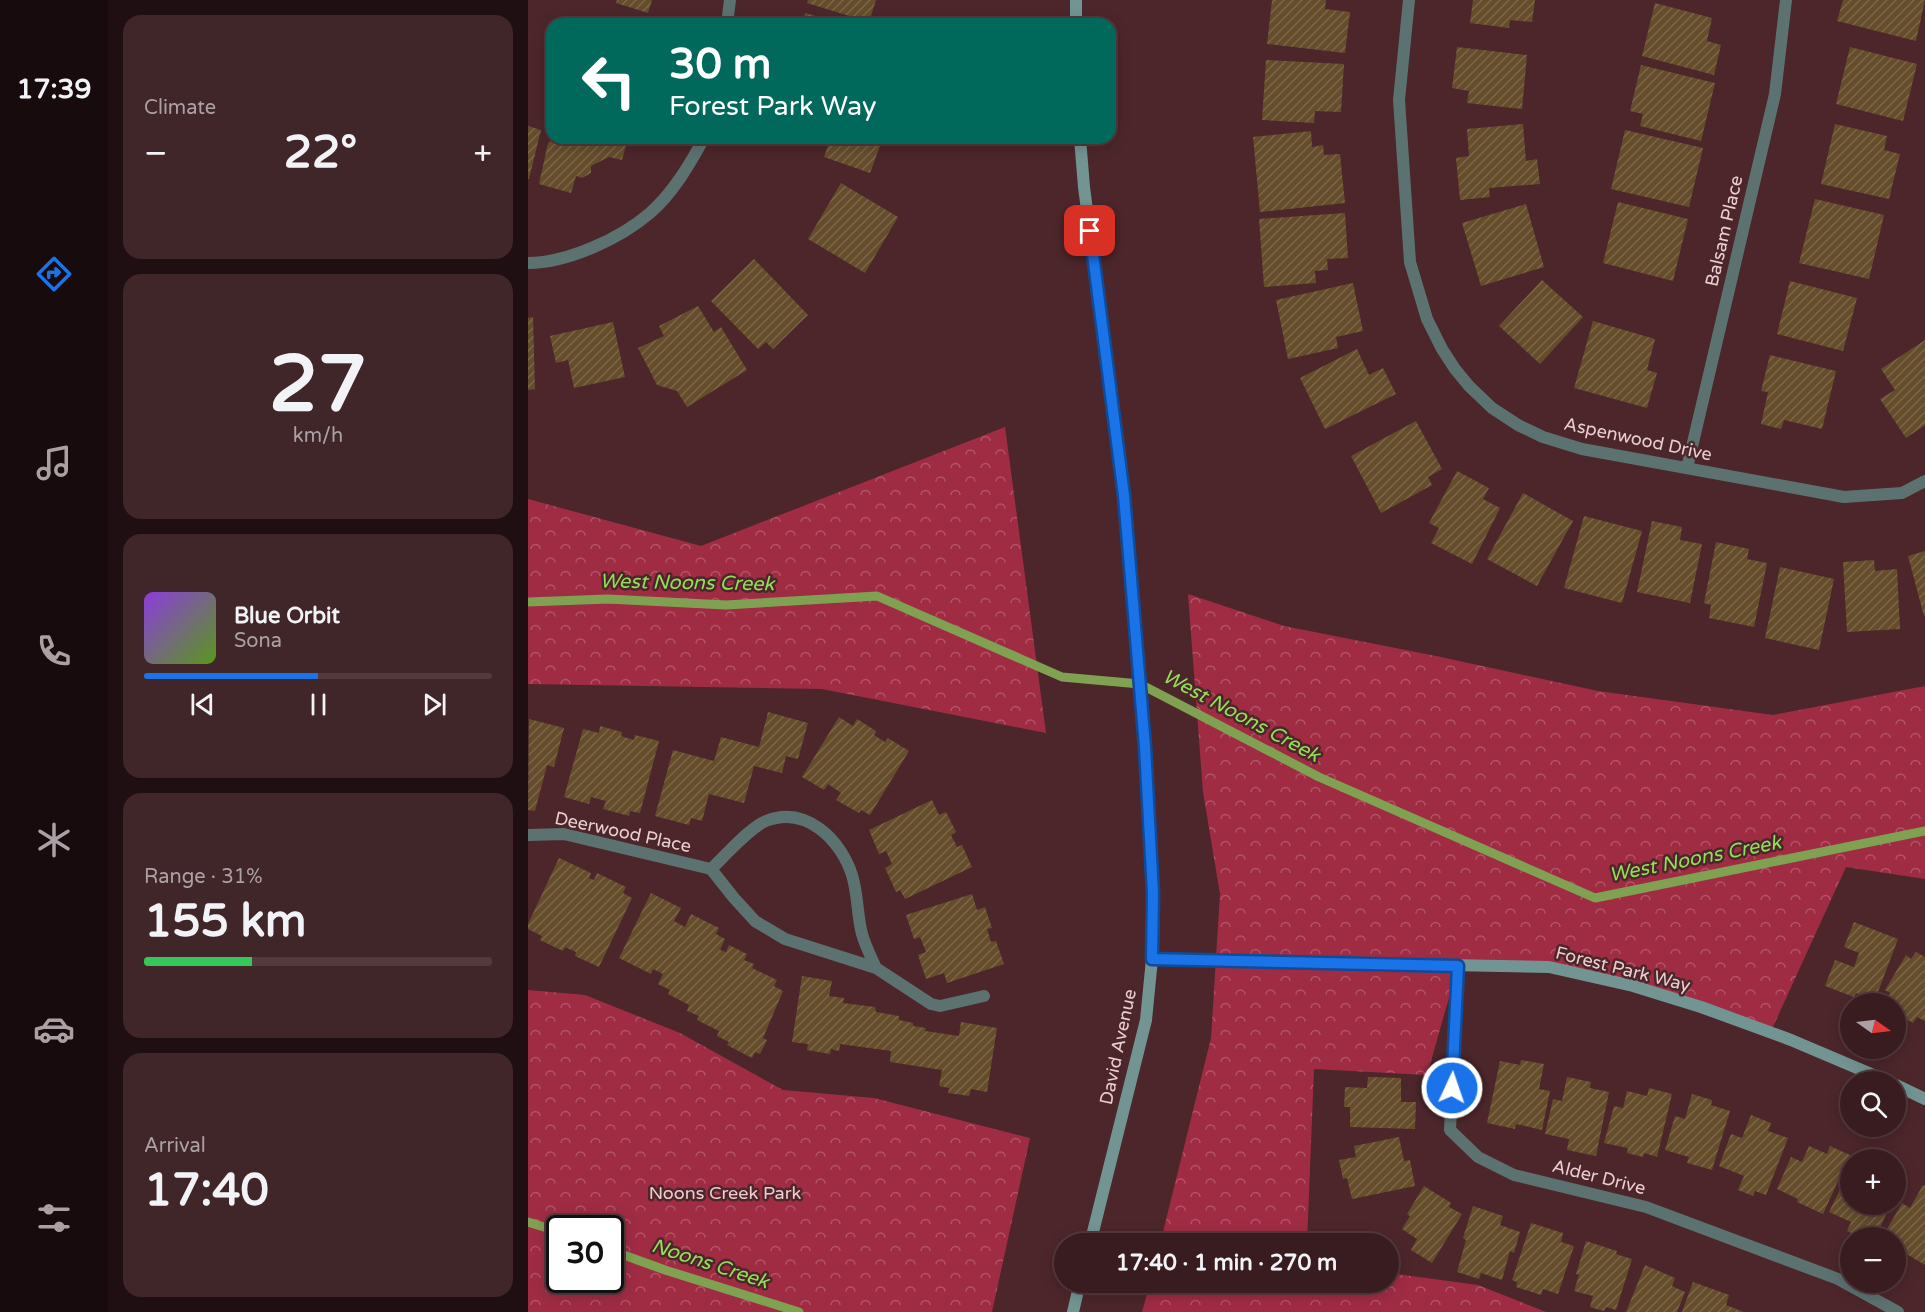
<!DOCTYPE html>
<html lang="en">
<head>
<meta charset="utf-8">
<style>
	:root { --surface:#391c20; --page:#402529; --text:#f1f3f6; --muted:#aba1a5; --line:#533a3e; --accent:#1a73e8 }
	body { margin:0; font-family:"Varela Round",sans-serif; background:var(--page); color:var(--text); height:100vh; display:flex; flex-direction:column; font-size:22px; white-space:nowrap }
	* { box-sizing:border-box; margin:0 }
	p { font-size:20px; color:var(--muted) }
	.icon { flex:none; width:33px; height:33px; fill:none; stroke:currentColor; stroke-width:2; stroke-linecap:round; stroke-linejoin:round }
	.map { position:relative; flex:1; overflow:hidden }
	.side { display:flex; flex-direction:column; gap:15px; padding:15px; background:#1f0f12; width:420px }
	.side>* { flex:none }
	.guide { position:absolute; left:18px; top:18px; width:570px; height:126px; border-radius:18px; box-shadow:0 3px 15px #0003,0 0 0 2px var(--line); background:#00695c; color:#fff; overflow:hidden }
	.needle { width:39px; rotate:104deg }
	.controls { position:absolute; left:1312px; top:993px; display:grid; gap:12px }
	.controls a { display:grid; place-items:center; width:66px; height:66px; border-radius:50%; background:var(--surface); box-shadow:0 3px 15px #0003,0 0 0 2px var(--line); font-size:30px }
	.speed { position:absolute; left:18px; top:1215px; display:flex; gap:12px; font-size:30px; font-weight:700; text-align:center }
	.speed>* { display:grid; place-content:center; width:78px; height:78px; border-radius:50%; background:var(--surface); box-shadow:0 3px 15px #0003,0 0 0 2px var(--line); line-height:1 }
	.speed .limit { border:3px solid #111; border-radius:9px; background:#fff; color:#111 }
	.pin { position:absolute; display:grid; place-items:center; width:51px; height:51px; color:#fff; margin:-26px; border-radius:12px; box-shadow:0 3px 9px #0006 }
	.me { position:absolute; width:66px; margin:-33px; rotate:3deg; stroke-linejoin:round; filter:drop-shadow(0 0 4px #0008) }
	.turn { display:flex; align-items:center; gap:21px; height:126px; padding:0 24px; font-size:27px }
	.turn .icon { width:78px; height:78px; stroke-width:2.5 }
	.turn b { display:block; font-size:42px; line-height:51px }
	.big { font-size:45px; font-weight:700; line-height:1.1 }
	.side .tile { flex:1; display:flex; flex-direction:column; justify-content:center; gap:9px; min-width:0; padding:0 21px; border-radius:18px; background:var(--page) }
	.side .dial { align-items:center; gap:0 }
	.dial b { font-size:78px; line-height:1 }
	.song { display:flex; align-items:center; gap:18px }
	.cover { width:72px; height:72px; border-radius:9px; background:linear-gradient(135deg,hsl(270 70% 55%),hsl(90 70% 35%)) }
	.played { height:6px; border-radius:3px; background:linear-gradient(90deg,var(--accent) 50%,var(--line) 50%) }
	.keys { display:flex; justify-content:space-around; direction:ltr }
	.heat { display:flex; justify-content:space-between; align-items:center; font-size:33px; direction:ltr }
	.charge { height:9px; border-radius:4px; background:linear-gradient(90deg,#34c759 31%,var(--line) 0) }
	.trip { position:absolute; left:526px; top:1233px; width:345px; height:60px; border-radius:30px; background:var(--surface); box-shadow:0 3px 15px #0003,0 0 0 2px var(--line); font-weight:700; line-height:60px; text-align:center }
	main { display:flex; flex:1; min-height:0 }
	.tab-bar { display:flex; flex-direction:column; width:108px; justify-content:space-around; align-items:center; background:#170b0d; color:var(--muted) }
	.tab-bar .icon { width:42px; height:42px }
	.tab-bar .on { color:var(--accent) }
	.tab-bar b { font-size:27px; color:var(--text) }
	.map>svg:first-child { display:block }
	.forest { fill:url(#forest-crowns); fill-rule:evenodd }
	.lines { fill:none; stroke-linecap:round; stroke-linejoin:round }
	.stream { stroke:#81a152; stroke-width:9 }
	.building { fill:url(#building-hatch) }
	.street { stroke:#5c7271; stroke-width:12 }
	.secondary { stroke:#729594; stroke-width:12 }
	.route-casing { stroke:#114b97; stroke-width:15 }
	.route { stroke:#1a73e8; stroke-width:10 }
	.labels { text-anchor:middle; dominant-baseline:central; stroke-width:5; stroke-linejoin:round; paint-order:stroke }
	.street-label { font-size:18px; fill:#e9cfd1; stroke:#4c262a }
	.park-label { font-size:18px; fill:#edcdcf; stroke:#4c262a }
	.water-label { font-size:20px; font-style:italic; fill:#94dd58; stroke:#4c262a }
</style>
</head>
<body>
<main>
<nav class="tab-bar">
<b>17:39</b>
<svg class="icon on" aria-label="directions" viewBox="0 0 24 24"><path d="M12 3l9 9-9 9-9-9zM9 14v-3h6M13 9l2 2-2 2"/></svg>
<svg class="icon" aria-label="music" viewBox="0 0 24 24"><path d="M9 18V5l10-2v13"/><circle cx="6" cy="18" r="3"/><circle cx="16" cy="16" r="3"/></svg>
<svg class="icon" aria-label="phone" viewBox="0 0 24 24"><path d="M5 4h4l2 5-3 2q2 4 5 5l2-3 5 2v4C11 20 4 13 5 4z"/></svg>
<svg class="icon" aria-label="climate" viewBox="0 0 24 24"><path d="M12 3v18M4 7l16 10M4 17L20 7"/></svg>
<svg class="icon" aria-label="car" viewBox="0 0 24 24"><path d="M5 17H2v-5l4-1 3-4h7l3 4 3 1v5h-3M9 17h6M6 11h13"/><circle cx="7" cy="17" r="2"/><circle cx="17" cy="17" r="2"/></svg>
<svg class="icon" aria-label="filters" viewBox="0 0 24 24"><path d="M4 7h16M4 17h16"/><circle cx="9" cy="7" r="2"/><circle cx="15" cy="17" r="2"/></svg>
</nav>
<section class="side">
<div class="tile"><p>Climate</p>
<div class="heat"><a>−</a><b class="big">22°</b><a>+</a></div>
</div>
<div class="tile dial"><b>27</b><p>km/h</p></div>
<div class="tile">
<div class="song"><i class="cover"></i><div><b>Blue Orbit</b><p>Sona</p></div></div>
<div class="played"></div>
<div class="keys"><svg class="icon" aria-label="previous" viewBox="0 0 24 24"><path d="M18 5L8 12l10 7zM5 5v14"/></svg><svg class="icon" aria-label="pause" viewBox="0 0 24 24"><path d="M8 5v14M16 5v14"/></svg><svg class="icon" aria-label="next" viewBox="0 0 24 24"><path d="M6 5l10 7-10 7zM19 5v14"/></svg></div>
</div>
<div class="tile"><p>Range · 31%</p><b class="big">155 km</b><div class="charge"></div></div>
<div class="tile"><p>Arrival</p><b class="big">17:40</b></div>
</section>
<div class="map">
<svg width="1397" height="1312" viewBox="0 0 1397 1312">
	<defs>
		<pattern id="forest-crowns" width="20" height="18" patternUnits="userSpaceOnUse" patternTransform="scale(1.5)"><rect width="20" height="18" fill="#a02c44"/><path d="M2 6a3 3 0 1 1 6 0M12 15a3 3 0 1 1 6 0" fill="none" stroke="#b25367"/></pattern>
		<pattern id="building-hatch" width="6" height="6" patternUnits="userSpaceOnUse" patternTransform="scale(1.5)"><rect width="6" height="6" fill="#654d2c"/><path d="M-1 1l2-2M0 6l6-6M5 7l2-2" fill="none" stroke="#7b664a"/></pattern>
	</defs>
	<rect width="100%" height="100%" fill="#4c262a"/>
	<!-- forest -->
	<path class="forest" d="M477 427 518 733 294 689 0 684V499L173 546Z
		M660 594 756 626 908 656 1070 691 1245 715 1397 686V879L1318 867 1244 1029 1021 967 930 966 899 1075 786 1069 779 1243 632 1244 683 1038 692 894 675 792Z
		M0 990 57 995 152 1033 255 1090 346 1098 502 1138 464 1312H0ZM32 1228H82V1280H32Z
		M861 1273 950 1285 1018 1312H614L622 1283 861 1282Z"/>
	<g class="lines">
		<!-- stream -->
		<path class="stream" d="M0 602 80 599 198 605 349 596 534 677 612 684 791 777 1067 898 1397 831
			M0 1222 32 1232
			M82 1250 137 1270 271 1312"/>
	</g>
	<!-- building -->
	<path class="building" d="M89 0H124L120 13 88 3Z
		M280 0H348L341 22 279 3Z
		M744 0H798L797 9 822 12 817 53 739 44Z
		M945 0H1007L1004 22 982 20 981 28 942 23Z
		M1315 0H1397L1388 41 1309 21Z
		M1127 3 1184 18 1179 41 1193 45 1186 75 1114 56Z
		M277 13 313 23V24H274Z
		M929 47 999 55 994 109 939 103 941 91 924 88Z
		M1322 47 1389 64 1375 121 1308 104Z
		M738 60 816 64 813 112 787 111 786 123 734 120Z
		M1113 65 1187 83 1173 141 1112 126 1115 114 1102 111Z
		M995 124 998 161 1009 159 1012 184 961 188 962 197 932 200 928 158 941 156 939 129Z
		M1307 124 1359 136 1356 150 1372 154 1361 199 1293 184Z
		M0 126 13 130 1 179H0Z
		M1097 130 1175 148 1161 207 1083 189Z
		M783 131 784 147 795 145 796 155 812 154 817 203 732 212 725 137Z
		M27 138H100L94 160 81 157 63 166V173L54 178 48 176 43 193 11 184 20 143Z
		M295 138H355L342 173 296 157 301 143 294 140Z
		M313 183 370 217 337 273 280 239Z
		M1287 199 1356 215 1341 279 1271 263Z
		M1090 202 1160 219 1145 281 1075 263Z
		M998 204 1016 267 953 286 934 223Z
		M817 213 820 258 799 259 800 270 787 271 788 283 736 287 731 219Z
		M226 259 280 315 245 349 238 342 230 349 183 301Z
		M1014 280 1055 317 1012 364 971 326Z
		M1262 281 1329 298 1315 351 1249 334Z
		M825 283 835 331 808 337 810 348 760 359 748 300Z
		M170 306 186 332 193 327 219 370 159 407 149 391 129 385 110 348 136 336 131 326Z
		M5 317 7 389 0 390V318Z
		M1065 321 1127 339 1119 370 1129 373 1119 408 1046 388Z
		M85 322 97 377 46 388 40 360 28 363 22 336Z
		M1397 340V425L1378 438 1352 399 1367 390 1353 369Z
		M829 349 841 375 855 368 868 394 797 429 772 378Z
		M1242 355 1308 371 1294 429 1256 420 1253 429 1233 424 1240 392 1233 391Z
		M888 421 914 469 900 477 904 485 853 513 823 456Z
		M929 471 961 488 955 499 972 508 944 564 903 543 911 528 901 523Z
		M995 493 1045 521 1009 586 959 559Z
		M1056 516 1114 531 1094 603 1036 588Z
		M1124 521 1154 527 1152 540 1174 544 1162 603 1109 592Z
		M1188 542 1221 549 1219 559 1239 563 1226 627 1181 618 1183 605 1176 603Z
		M1397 551V616H1396L1380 556Z
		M1346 560 1347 571 1369 569 1372 629 1319 632 1315 562Z
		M1252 567 1306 579 1291 650 1237 638Z
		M240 712 280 723 270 759 258 756 254 773 226 766 216 803 181 794 174 821 163 818 161 825 127 816 145 750 186 761 193 737 231 747Z
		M311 717 325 726 329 719 348 731 346 735 357 742 360 738 381 751 342 815 333 810 331 813 308 800 313 793 300 784 296 790 274 777Z
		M1 719 36 728 26 767 19 765 7 811 0 810Z
		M72 726 94 732 93 736 106 740 107 735 131 741 112 813 102 811 101 816 75 809 78 801 63 797 61 804 36 797 55 729 71 733Z
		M404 800 411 815 418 812 428 832 423 835 429 847 434 845 444 867 377 899 372 890 368 892 357 868 364 864 358 851 351 854 341 830Z
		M31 858 63 873 61 878 66 880 69 873 98 887 95 893 104 898 71 967 47 956 48 952 37 947 35 951 12 940 14 936 0 929V924Z
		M123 893 153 908 146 921 157 927 163 914 191 928 188 934 197 939 192 950 198 952 201 945 219 954 216 960 226 964 224 968 249 980 246 986 255 991 235 1038 239 1040 232 1054 227 1052 224 1058 199 1045 201 1042 189 1036 191 1031 169 1020 171 1016 159 1011 161 1005 140 994 142 990 130 984 135 974 125 969 123 974 91 958Z
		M444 894 449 910 457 907 464 928 459 929 463 942 468 941 476 964 419 983 416 973 398 979 390 955 398 952 392 937 386 939 378 915Z
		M1326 922 1370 939 1347 1000 1328 993 1326 997 1297 986 1307 960 1326 967 1331 953 1316 947Z
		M1388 952 1397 957V1021L1389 1017 1385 1023 1368 1013V1004H1356L1362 993 1357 990 1378 955 1383 959Z
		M274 976 304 981 301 996 316 998 315 1003 347 1007 348 1012 371 1016V1020L385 1023V1026L398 1028 397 1031 431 1036 433 1022 469 1028 459 1092 443 1089 441 1096 420 1093 421 1088 411 1086 414 1070 362 1062 363 1051 312 1044 311 1051 303 1049 302 1054 279 1050 280 1044 264 1042Z
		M993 1060 1016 1064 1011 1089 1022 1091 1014 1130 988 1124 987 1129 959 1123 972 1061 992 1065Z
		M840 1077 873 1078V1102H888L887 1129 822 1127V1107H816L817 1087 839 1088Z
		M1039 1077 1063 1082 1062 1088 1081 1092 1068 1156 1039 1150 1041 1139 1017 1134 1025 1099 1034 1101Z
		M1121 1088 1144 1094 1129 1157 1116 1153 1115 1157 1099 1153 1100 1148 1076 1143 1086 1106 1095 1108 1099 1091 1119 1096Z
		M1164 1094 1184 1100 1183 1105 1202 1111 1184 1170 1159 1163 1161 1157 1137 1150 1147 1116 1157 1119Z
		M1223 1115 1243 1123 1240 1131 1260 1138 1238 1195 1227 1191 1225 1196 1210 1190 1216 1176 1191 1166 1203 1134 1214 1138Z
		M871 1137 876 1161 882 1160 887 1186 824 1199 819 1178 815 1179 811 1160 828 1157 826 1146Z
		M1281 1146 1299 1154 1302 1146 1322 1155 1295 1214 1269 1202 1270 1199 1249 1189 1263 1157 1274 1162Z
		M1321 1171 1323 1172V1204H1363L1347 1238H1333L1319 1231 1323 1222 1301 1212Z
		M1395 1185 1397 1186V1265L1377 1253 1379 1249 1368 1243V1238L1355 1236 1374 1203 1382 1208Z
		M896 1186 923 1203 921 1207 934 1214 904 1263 883 1250 889 1239 874 1229 882 1216 879 1214Z
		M945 1206 975 1216 972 1225 992 1232 986 1253 982 1251 974 1280 953 1273 951 1279 929 1272 938 1240 935 1238Z
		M1003 1223 1035 1233 1033 1242 1046 1246 1030 1294 1015 1289 1013 1295 988 1287 989 1282 984 1280Z
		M1058 1241 1089 1251 1088 1254 1104 1259 1088 1310 1078 1307 1076 1311 1062 1307 1065 1296 1046 1291 1051 1275 1048 1274Z
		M1117 1265 1147 1278 1144 1286 1157 1292 1149 1312H1098Z
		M1165 1282 1201 1295 1198 1305 1216 1312H1154Z"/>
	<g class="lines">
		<!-- street -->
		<path class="street" d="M881 0 871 100 882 262 899 319 914 349 927 369 941 386 964 408 990 425 1015 437 1054 449 1316 497 1374 493 1397 481
			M199 24 202 0
			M0 263C40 263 93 238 122 213 145 193 162 164 176 138
			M1159 468 1247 94 1258 0
			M0 835 36 834 183 869 206 898 227 921 257 939 348 968 403 1004 412 1006 456 996
			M183 869C197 856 222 827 238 821 278 805 313 840 324 875 330 894 329 915 334 934 337 945 343 957 348 968
			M930 965 922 1130 950 1157 986 1175 1118 1207 1310 1279 1370 1312"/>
		<!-- secondary -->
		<path class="secondary" d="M548 24V0
			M552 138 556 187 596 496 617 747 625 893 624 959 618 1020 562 1244
			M624 959 1021 967 1105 986 1173 1007 1263 1040 1362 1082
			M1368 1085 1397 1099
			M545 1312 552 1282"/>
	</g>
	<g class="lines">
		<defs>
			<path id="route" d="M562 231 596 496 606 614 617 747 625 893 624 959 930 966 924 1088"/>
		</defs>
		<!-- route casing -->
		<use href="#route" class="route-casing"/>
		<!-- route -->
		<use href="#route" class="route"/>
	</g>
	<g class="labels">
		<!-- street labels -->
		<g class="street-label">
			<text transform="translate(1196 231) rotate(-77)">Balsam Place</text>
			<text transform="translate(1110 439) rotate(12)">Aspenwood Drive</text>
			<text transform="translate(95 832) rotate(12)">Deerwood Place</text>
			<text transform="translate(1095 969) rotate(14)">Forest Park Way</text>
			<text transform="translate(590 1047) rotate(-78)">David Avenue</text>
			<text transform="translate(1071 1177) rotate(14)">Alder Drive</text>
		</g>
		<!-- park labels -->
		<g class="park-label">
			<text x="197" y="1193">Noons Creek Park</text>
		</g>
		<!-- water labels -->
		<g class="water-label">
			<text transform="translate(159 583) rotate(1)">West Noons Creek</text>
			<text transform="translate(713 716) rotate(28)">West Noons Creek</text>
			<text transform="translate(1167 859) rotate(-11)">West Noons Creek</text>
			<text transform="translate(182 1264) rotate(18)">Noons Creek</text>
		</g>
	</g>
</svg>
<div class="controls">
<a><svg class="needle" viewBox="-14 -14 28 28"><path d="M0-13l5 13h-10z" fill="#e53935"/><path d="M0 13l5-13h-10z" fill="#aba1a5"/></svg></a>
<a><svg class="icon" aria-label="search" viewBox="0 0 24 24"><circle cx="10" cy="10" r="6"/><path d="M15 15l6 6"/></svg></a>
<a>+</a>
<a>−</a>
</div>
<div class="speed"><div class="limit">30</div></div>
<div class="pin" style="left:562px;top:231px;background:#d93025"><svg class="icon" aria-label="arrive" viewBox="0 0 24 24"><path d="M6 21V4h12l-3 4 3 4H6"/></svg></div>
<svg class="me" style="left:924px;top:1088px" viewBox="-20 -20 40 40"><circle r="17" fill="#1a73e8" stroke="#fff" stroke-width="3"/><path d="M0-11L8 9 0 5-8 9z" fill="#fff"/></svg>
<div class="trip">17:40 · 1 min · 270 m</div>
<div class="guide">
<div class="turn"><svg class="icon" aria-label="left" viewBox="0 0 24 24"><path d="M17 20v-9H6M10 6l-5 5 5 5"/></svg><div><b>30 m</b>Forest Park Way</div></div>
</div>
</div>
</main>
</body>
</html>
